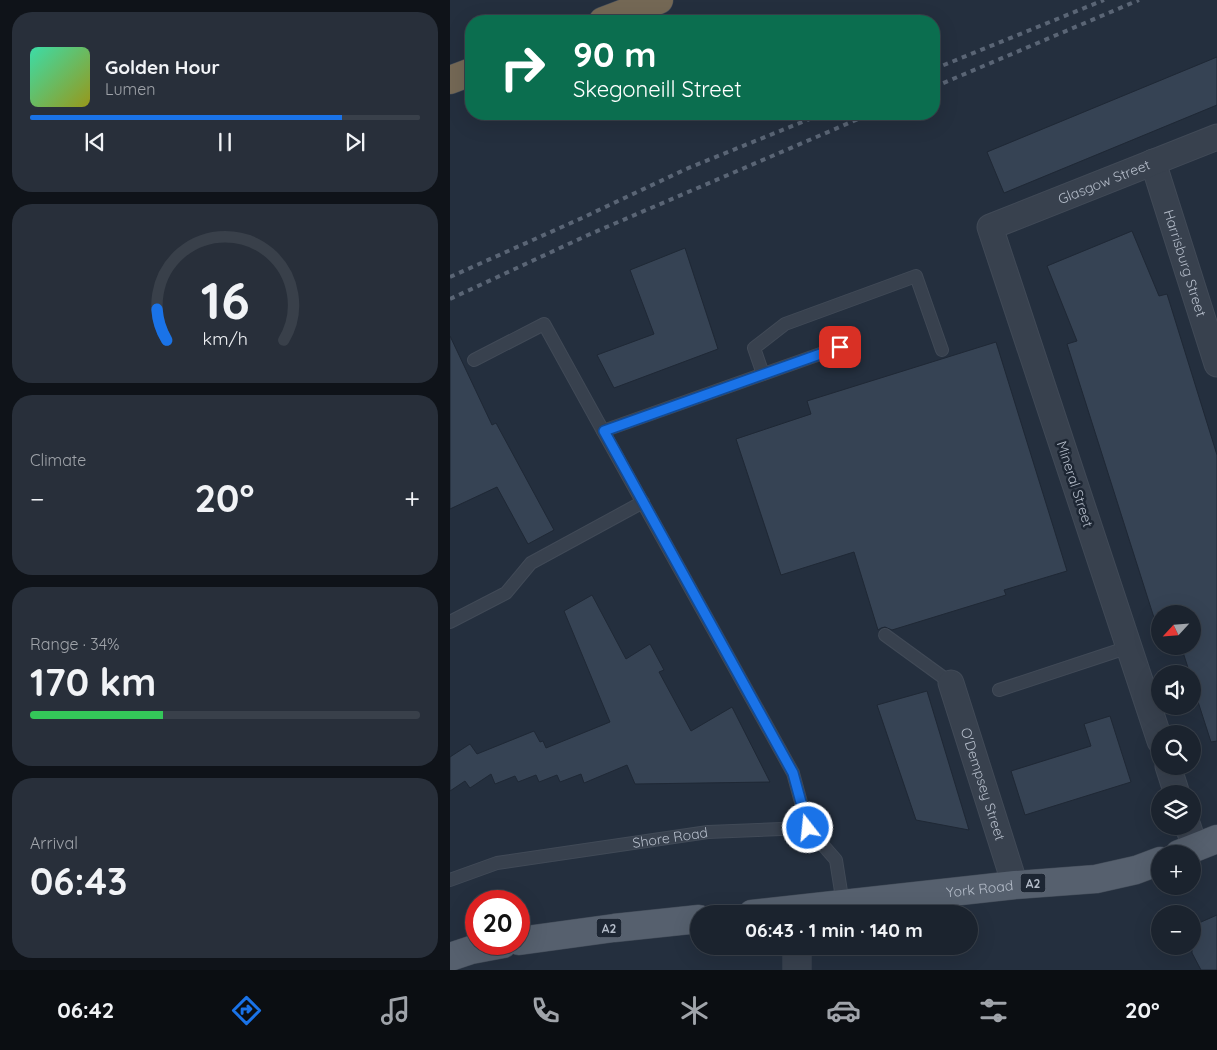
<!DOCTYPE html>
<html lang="en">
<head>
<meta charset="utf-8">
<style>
	:root { --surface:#1b232e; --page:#282f3a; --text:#f1f3f6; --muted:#a0a4aa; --line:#39404a; --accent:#1a73e8 }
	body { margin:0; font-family:Quicksand,sans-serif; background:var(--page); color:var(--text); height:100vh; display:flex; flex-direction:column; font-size:19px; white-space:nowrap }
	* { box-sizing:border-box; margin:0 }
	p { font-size:16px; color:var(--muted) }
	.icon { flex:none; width:28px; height:28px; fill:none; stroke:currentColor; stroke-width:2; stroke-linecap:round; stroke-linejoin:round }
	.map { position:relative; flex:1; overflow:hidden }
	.drawer { display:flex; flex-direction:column; gap:12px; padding:12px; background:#0f1319; width:450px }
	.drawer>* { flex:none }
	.top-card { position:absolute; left:15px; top:15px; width:475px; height:105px; border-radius:20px; box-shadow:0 5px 20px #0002,0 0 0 1px var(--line); background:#0b6e4f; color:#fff; overflow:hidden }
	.needle { width:32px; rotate:244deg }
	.tools { position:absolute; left:701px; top:605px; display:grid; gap:10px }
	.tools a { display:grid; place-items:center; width:50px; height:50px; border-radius:50%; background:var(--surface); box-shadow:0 5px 20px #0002,0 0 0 1px var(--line); font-size:25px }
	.speed { position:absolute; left:15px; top:890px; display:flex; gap:10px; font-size:25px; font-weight:700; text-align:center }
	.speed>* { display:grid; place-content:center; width:65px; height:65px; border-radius:50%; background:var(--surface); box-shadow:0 5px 20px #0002,0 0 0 1px var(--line); line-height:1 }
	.speed .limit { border:8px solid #d22; background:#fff; color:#111 }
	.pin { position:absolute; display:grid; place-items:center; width:42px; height:42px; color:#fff; margin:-21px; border-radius:10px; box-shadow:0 2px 8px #0006 }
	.me { position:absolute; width:55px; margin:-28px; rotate:344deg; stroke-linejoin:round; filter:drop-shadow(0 0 4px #0008) }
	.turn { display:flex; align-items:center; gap:18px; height:105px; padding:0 25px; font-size:22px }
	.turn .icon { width:65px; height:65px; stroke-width:2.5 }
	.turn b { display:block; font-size:35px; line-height:42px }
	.big { font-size:38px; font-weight:800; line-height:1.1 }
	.drawer .tile { flex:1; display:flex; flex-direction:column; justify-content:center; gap:8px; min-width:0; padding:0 18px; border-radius:20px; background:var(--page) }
	.drawer .dial { align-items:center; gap:0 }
	.dial svg { height:130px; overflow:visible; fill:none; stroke:var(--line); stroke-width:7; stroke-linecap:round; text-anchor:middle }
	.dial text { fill:var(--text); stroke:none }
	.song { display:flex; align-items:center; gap:15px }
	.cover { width:60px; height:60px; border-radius:8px; background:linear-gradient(135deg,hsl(160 70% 55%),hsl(60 70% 35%)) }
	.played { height:5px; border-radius:2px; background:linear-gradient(90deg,var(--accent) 80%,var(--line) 80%) }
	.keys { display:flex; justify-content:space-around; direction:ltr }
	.heat { display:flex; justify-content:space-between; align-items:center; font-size:28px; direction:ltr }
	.charge { height:8px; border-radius:4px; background:linear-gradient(90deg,#34c759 34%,var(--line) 0) }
	.trip { position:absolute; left:240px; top:905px; width:288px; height:50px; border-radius:25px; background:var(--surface); box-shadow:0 5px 20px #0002,0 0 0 1px var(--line); font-weight:800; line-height:50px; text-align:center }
	.tabs { display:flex; height:80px; justify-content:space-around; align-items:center; background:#0b0e12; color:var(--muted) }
	.tabs .icon { width:35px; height:35px }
	.tabs .active { color:var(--accent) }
	.tabs b { font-size:22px; color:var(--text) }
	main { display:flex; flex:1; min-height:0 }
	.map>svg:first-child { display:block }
	.building { fill:#364354; stroke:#1f2835 }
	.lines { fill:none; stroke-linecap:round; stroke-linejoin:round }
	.service-casing { stroke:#414a57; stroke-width:14 }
	.minor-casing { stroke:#414a57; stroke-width:27 }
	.tertiary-casing { stroke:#414a57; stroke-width:29 }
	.primary-casing { stroke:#414a57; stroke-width:29 }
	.motorway-casing { stroke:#434c59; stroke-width:29 }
	.service { stroke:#38414e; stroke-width:12 }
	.minor { stroke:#38414e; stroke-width:25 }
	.tertiary { stroke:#38414e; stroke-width:28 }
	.primary { stroke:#56606e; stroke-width:28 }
	.motorway { stroke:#746855; stroke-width:28 }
	.rail { stroke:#5a6575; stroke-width:4; stroke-dasharray:5 5; stroke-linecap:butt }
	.route-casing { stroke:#114b97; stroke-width:12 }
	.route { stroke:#1a73e8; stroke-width:9 }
	.labels { text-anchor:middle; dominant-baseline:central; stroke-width:5; stroke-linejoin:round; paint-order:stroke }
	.shield { fill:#1d2633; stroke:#878f9c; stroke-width:1 }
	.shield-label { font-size:12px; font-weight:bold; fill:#b4bcc9 }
	.street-label { font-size:14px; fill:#b4bcc9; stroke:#1d2633 }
</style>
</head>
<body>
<main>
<section class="drawer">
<div class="tile">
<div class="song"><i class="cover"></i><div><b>Golden Hour</b><p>Lumen</p></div></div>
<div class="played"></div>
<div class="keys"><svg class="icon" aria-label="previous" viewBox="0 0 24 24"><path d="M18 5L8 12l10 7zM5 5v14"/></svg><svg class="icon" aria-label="pause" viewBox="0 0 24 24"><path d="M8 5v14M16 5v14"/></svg><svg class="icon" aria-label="next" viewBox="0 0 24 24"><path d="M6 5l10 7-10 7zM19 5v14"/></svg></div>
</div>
<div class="tile dial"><svg viewBox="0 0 100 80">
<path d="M14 69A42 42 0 1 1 86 69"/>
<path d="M14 69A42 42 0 0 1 8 50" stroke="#1a73e8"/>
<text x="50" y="56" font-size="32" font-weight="700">16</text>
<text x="50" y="72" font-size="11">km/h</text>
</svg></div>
<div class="tile"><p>Climate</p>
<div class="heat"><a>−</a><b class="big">20°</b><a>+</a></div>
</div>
<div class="tile"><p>Range · 34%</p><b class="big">170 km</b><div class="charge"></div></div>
<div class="tile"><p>Arrival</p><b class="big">06:43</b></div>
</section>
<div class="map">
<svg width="767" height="970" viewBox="0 0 767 970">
	<rect width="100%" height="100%" fill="#242f3e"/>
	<!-- building -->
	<path class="building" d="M767 57V105L554 193 537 152Z
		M682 231 709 296 717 294 767 455V741L761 742 742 683V674H740L731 646H742V614H710V623L706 624 617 344 627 341 597 266Z
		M235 248 268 349 164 388 147 355 204 334 180 270Z
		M0 336 42 425 46 423 104 530 78 544 47 487 0 509Z
		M546 342 617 571 554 590 556 595 442 630 435 627 431 628 428 630 404 552 331 575 286 439 361 414 357 401Z
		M142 595 176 659 200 644 214 670 209 672 241 731 282 707 320 782 185 784 177 765 134 783 131 774 110 782 107 775 89 782 86 775 68 782 65 776 45 784 41 774 20 788 15 781 0 791V757L20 744 27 754 84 731 90 742 93 741 96 748 160 722 114 611Z
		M477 691 519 830 466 820 427 705Z
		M660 716 681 782 575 815 561 771 641 746 634 724Z
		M767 915V970H751L742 953V926Z"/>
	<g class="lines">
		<defs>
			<g id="service">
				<path d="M24 360 94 324 153 431"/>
				<path d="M313 374 304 348 335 324 466 276 492 350"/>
				<path d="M0 622 56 593 81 563 193 502"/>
				<path d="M435 635 501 683"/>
				<path d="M549 690 679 647"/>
				<path d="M358 828 343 773 153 431 390 347"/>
				<path id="s1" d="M0 880 47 863 258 832 358 828 386 860 393 904"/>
			</g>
			<g id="minor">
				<path id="s2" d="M703 162 767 364"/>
				<path id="s3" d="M501 683 565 885"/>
				<path id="s4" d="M710 741 540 227 767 137"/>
				<path d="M718 766 727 794"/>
				<path d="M738 826 745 848"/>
			</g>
			<path id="tertiary" d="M347 970V946"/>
			<g id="primary">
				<path d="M729 854 767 839"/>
				<path id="s5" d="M302 914 565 885 646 879 686 870 710 861"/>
				<path d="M69 941 164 928 249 919"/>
				<path d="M0 957 21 950 53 944"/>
			</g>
			<path id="motorway" d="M153 21 209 0
				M0 80 21 72"/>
		</defs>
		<!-- service casing -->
		<use href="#service" class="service-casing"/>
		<!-- minor casing -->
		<use href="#minor" class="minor-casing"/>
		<!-- tertiary casing -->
		<use href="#tertiary" class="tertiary-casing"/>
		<!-- primary casing -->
		<use href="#primary" class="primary-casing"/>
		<!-- motorway casing -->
		<use href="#motorway" class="motorway-casing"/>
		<!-- service -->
		<use href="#service" class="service"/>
		<!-- minor -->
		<use href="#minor" class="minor"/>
		<!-- tertiary -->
		<use href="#tertiary" class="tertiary"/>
		<!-- primary -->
		<use href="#primary" class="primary"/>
		<!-- motorway -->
		<use href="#motorway" class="motorway"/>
		<!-- rail -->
		<path class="rail" d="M484 69 654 0
			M484 87 689 0
			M0 277 132 218 236 169 372 114
			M0 299 138 235 420 114"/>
	</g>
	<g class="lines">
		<defs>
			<path id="route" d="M358 828 343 773 154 431 390 347"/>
		</defs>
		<!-- route casing -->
		<use href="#route" class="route-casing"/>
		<!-- route -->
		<use href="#route" class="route"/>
	</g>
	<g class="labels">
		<!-- shield labels -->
		<g class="shield">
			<rect x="570.5" y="873.5" width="25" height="19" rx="4"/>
			<rect x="146.5" y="918.5" width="25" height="19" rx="4"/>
		</g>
		<g class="shield-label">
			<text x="583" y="883">A2</text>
			<text x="159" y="928">A2</text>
		</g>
		<!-- street labels -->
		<g class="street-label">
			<text stroke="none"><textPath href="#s4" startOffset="664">Glasgow Street</textPath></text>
			<text stroke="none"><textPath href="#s2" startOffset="106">Harrisburg Street</textPath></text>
			<text transform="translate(625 484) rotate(72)">Mineral Street</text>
			<text stroke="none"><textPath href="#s3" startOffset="106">O'Dempsey Street</textPath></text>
			<text stroke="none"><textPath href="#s1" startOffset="225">Shore Road</textPath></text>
			<text stroke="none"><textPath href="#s5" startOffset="229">York Road</textPath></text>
		</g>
	</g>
</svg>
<div class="tools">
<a><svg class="needle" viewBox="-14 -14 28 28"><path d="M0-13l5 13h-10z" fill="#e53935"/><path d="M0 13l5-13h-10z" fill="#a0a4aa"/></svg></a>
<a><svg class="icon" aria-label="sound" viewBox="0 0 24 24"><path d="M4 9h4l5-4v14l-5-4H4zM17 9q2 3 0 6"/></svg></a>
<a><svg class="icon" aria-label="search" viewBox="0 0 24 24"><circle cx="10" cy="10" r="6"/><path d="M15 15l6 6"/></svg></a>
<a><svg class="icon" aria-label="layers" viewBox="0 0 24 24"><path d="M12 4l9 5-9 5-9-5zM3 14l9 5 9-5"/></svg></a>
<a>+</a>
<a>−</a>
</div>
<div class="speed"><div class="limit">20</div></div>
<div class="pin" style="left:390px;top:347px;background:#d93025"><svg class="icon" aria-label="arrive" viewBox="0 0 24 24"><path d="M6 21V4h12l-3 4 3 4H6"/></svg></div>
<svg class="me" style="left:358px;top:828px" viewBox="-20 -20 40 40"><circle r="17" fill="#1a73e8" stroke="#fff" stroke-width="3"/><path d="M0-11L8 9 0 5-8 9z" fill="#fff"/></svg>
<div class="trip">06:43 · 1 min · 140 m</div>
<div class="top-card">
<div class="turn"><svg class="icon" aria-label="right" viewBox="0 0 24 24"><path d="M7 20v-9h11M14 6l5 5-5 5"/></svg><div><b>90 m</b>Skegoneill Street</div></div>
</div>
</div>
</main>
<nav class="tabs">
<b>06:42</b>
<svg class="icon active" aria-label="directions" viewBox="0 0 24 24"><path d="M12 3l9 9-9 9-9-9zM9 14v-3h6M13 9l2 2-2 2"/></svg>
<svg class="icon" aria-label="music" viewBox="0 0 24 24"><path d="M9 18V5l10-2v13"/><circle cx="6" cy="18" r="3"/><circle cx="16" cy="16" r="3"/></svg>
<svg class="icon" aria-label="phone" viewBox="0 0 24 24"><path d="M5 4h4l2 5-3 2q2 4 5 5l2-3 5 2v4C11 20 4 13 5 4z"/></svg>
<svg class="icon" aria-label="climate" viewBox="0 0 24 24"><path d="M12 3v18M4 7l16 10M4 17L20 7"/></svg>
<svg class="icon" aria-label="car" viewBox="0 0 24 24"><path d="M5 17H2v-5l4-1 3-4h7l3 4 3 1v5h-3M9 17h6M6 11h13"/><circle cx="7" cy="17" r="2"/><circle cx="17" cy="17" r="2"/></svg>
<svg class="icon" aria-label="filters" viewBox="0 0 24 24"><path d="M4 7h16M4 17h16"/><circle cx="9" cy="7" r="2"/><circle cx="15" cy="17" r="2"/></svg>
<b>20°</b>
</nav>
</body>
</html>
